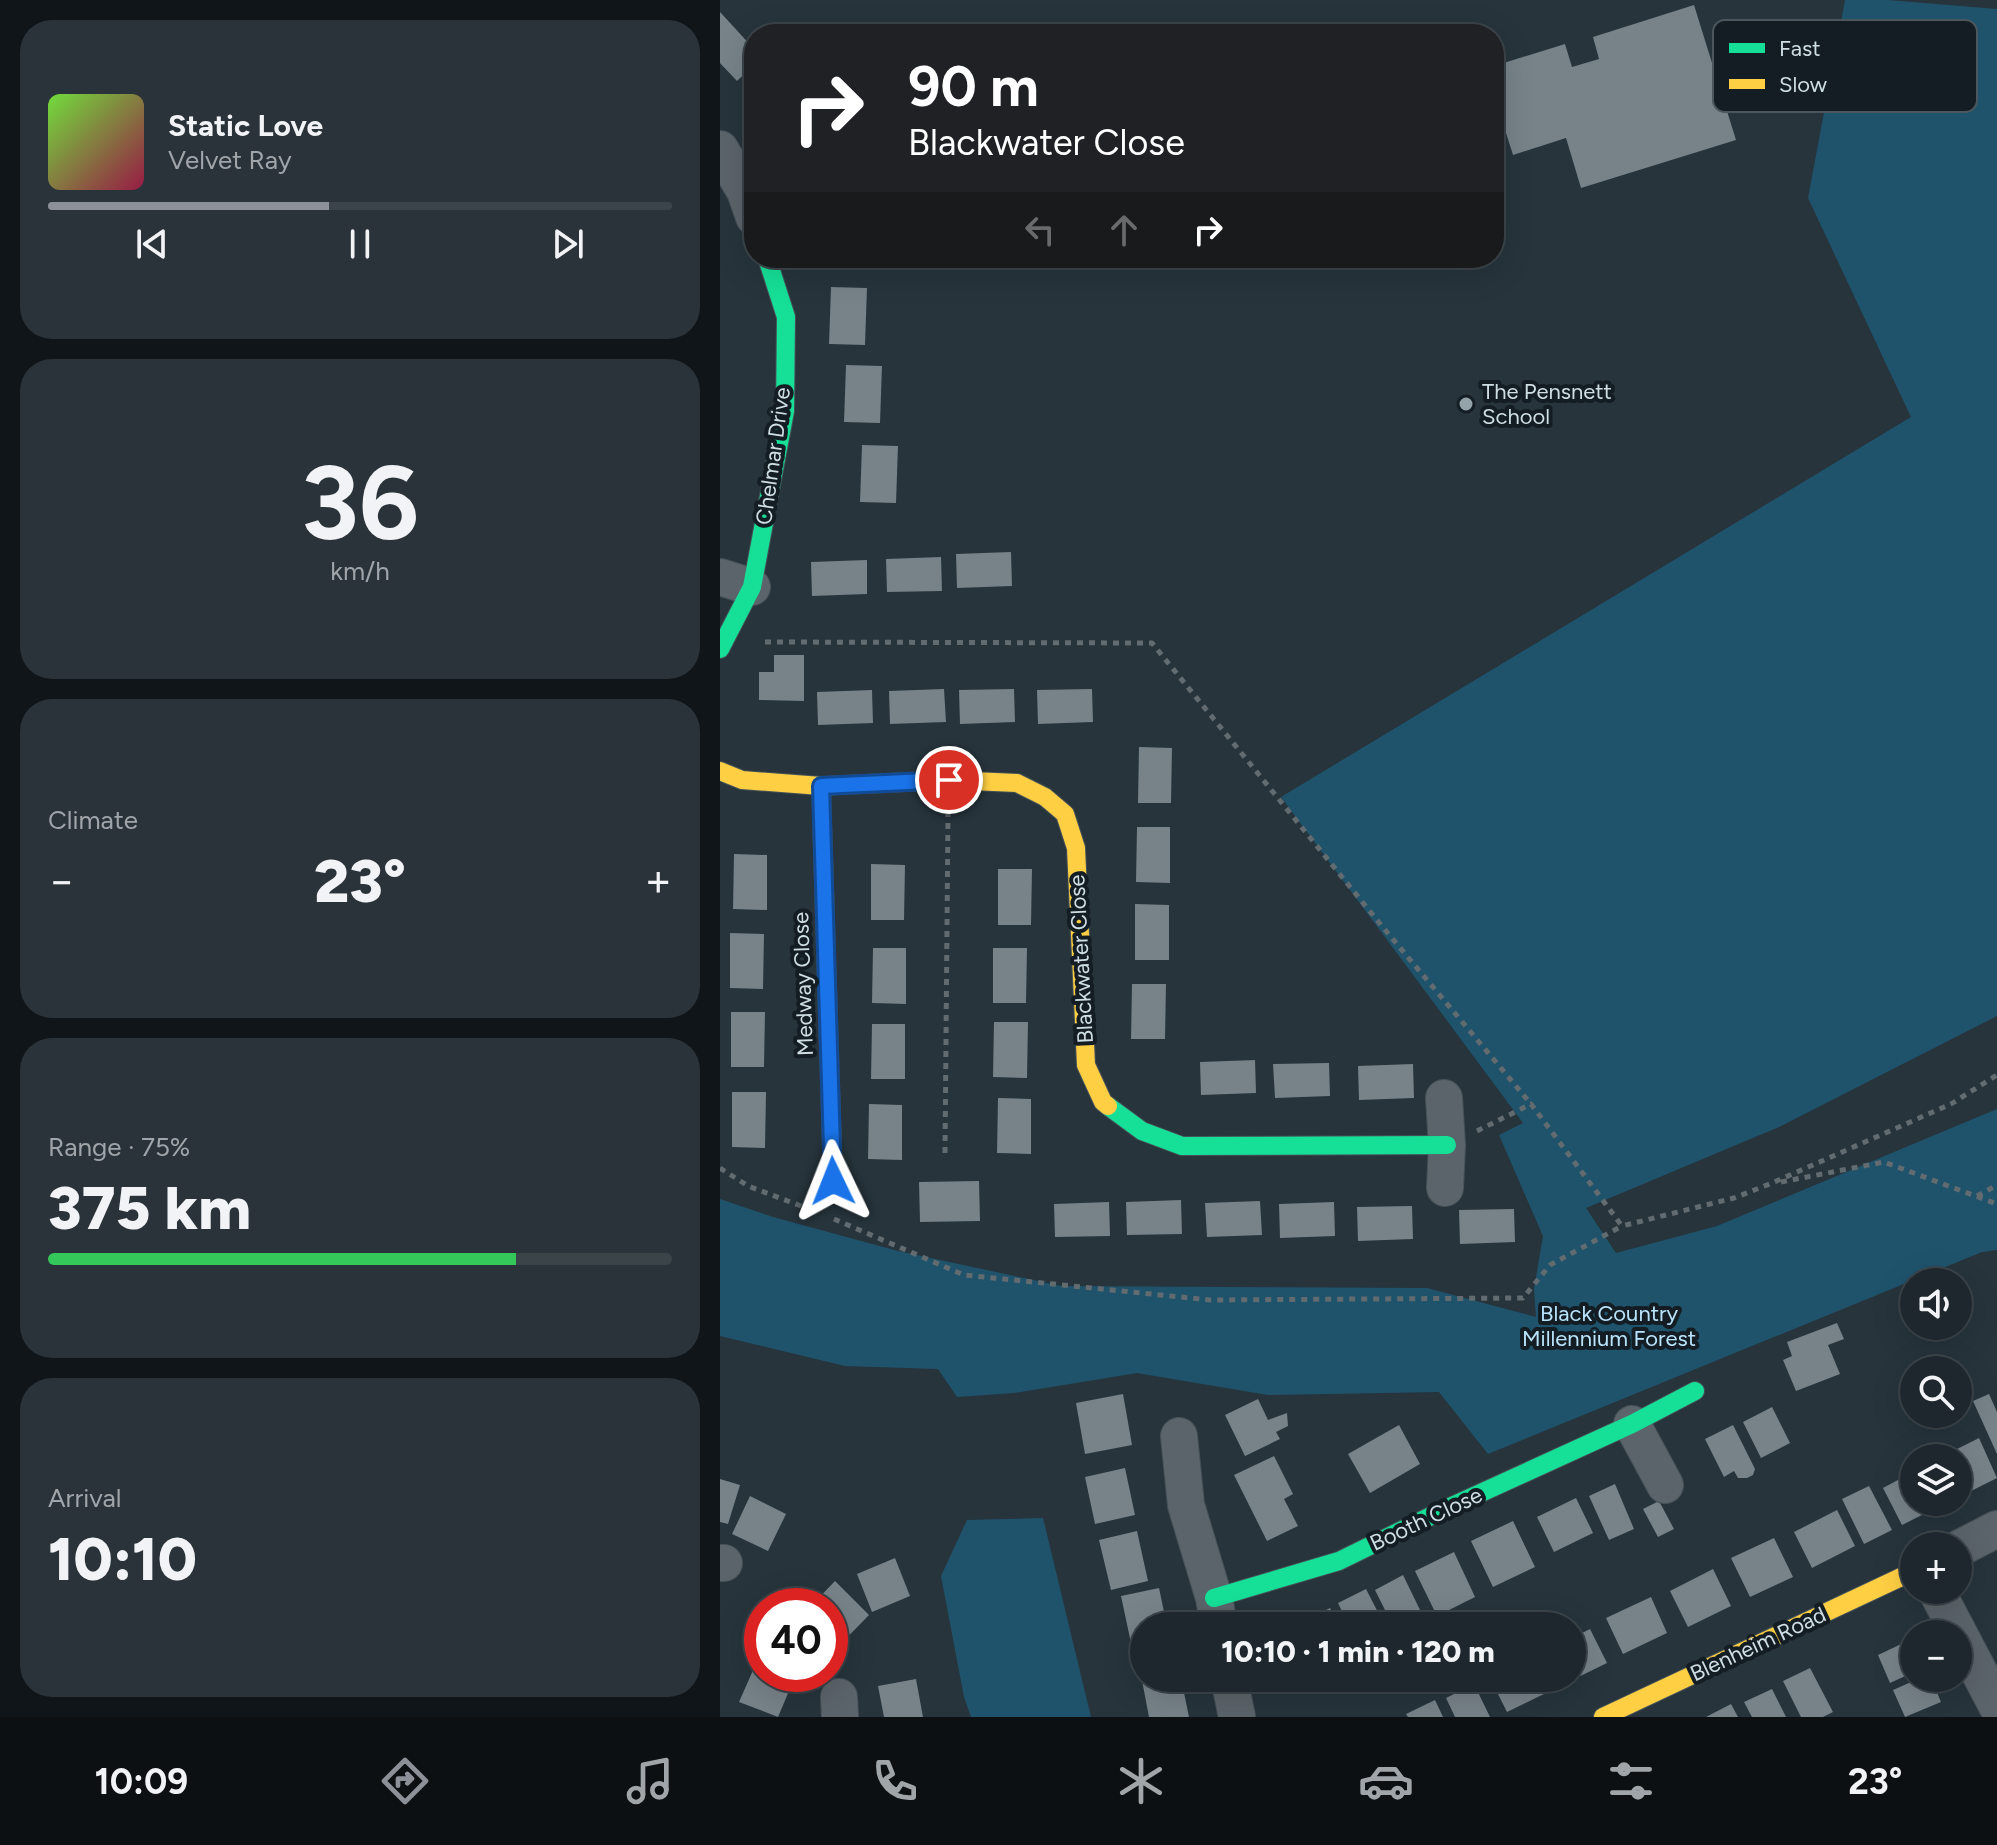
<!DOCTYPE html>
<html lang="en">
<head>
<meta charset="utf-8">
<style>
	:root { --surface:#1d272d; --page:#2a3339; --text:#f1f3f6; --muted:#a0a5aa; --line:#3b4449; --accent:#8c9099 }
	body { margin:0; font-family:Figtree,sans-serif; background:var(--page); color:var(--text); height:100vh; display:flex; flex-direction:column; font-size:30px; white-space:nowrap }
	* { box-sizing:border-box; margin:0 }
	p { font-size:26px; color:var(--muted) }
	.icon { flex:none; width:44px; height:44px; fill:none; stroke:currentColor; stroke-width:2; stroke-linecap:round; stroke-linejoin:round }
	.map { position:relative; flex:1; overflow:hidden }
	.details { display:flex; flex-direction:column; gap:20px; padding:20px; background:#101519; width:720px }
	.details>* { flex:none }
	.guide { position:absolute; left:24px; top:24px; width:760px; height:244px; border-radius:32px; box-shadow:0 8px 32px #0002,0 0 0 2px var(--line); background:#202124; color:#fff; overflow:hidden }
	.controls { position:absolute; left:1180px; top:1268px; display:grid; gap:16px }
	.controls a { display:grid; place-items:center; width:72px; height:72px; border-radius:50%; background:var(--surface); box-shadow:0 8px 32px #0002,0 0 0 2px var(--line); font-size:40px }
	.speed { position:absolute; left:24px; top:1588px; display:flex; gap:16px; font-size:40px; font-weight:700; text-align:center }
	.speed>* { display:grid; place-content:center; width:104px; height:104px; border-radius:50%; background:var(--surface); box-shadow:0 8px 32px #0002,0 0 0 2px var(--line); line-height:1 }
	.speed .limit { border:12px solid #d22; background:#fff; color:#111 }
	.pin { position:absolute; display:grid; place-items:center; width:68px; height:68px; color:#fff; margin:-34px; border:4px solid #fff; border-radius:50%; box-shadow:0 2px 8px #0007 }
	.me { position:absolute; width:88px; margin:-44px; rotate:358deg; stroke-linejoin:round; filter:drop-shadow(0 0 6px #0008) }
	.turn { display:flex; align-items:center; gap:28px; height:168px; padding:0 32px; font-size:36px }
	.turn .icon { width:104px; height:104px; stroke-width:2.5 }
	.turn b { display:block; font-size:56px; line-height:68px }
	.lanes { display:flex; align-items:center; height:76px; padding:0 32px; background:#0003; justify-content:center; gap:40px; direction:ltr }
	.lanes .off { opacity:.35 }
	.big { font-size:60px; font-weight:800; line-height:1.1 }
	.details .card { flex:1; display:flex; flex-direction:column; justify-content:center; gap:12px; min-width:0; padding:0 28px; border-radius:32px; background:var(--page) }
	.details .dial { align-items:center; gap:0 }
	.dial b { font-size:104px; line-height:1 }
	.song { display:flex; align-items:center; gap:24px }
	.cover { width:96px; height:96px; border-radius:12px; background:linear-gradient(135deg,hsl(100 70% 55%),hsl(340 70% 35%)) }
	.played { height:8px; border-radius:4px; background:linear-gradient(90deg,var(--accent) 45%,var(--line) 45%) }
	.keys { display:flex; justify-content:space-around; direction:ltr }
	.heat { display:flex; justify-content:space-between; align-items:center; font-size:44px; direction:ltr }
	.charge { height:12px; border-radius:6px; background:linear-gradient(90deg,#34c759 75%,var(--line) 0) }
	.trip { position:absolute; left:410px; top:1612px; width:456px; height:80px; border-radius:40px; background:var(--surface); box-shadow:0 8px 32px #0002,0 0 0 2px var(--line); font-weight:800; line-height:80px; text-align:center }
	.dock { display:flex; height:128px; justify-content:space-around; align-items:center; background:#0c1012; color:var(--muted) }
	.dock .icon { width:56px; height:56px }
	.dock .current { color:var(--accent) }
	.dock b { font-size:36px; color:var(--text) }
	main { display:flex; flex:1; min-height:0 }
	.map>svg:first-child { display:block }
	.green { fill:#1f536c }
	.building { fill:#778289 }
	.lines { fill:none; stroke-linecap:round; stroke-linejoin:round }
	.street-casing { stroke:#465258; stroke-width:38 }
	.fast-casing { stroke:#465258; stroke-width:20 }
	.slow-casing { stroke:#465258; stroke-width:20 }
	.path { stroke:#626b70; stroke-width:5; stroke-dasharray:6 6; stroke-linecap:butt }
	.street { stroke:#5b646a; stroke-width:36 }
	.fast { stroke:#16e098; stroke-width:18 }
	.slow { stroke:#ffcf43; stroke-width:18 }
	.route-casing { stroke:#114b97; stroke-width:20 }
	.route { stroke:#1a73e8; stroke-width:14 }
	.poi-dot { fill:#94a2aa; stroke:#131d23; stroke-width:3 }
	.labels { text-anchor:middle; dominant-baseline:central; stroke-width:8; stroke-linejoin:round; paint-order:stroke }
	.poi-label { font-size:22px; fill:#cfdde5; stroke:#131d23; text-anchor:start }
	.street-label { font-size:22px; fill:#cfdde5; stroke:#131d23 }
	.park-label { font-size:22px; fill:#b9e4fc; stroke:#131d23 }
	.key { fill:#131d23; stroke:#4b575d; stroke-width:2 }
	.key-label { font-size:22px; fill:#cfdde5 }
</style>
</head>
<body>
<main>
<section class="details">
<div class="card">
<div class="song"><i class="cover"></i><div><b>Static Love</b><p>Velvet Ray</p></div></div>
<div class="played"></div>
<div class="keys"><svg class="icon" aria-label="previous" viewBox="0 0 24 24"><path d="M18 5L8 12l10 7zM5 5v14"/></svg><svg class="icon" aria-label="pause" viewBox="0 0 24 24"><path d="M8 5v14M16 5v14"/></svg><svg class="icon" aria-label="next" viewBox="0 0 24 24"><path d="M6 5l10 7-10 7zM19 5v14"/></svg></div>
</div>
<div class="card dial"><b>36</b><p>km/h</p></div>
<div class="card"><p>Climate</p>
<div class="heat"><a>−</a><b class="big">23°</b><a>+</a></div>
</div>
<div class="card"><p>Range · 75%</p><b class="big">375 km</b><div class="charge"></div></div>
<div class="card"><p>Arrival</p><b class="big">10:10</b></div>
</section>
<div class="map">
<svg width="1277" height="1717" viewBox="0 0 1277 1717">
	<rect width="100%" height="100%" fill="#27343c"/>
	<!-- green -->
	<path class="green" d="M1125 0H1168L1277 9V1016L1059 1127 866 1208 896 1253 997 1226 1277 1109V1250L1262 1252 768 1454 719 1392 548 1395 417 1373 294 1393 237 1397 218 1369 125 1366 0 1336V1199L53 1217 178 1251 341 1286 707 1288 816 1317 814 1289 823 1236 779 1135 803 1123 561 797 1191 417 1088 198Z
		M323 1518 371 1717H251L244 1697 221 1576 247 1520Z"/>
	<!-- building -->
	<path class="building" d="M974 5 1016 140 861 188 846 138 793 155 774 95V66L845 44 852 67 879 59 873 37Z
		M0 12 34 49V65L17 81 0 63Z
		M111 287 147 288 145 345 109 344Z
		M126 365 162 366 160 423 124 422Z
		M142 445 178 446 176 503 140 502Z
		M291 552 292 586 237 588 236 554Z
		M221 557 222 591 167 592 166 559Z
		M147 560V594L92 596 91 562Z
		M54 655H84V701L39 700V672H54Z
		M224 689 226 722 170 724 169 691Z
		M294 689 295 722 240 724 239 690Z
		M372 689 373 722 318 724 317 690Z
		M152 690 153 723 98 725 97 692Z
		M419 747 452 748 451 803H418Z
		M417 827H450V883L416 882Z
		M14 854 47 855V910L13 909Z
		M151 864 185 865 184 920H151Z
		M278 869H312L311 925H278Z
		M415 904 449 905V960H415Z
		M10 933 44 934 43 989 10 988Z
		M153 948H186V1004L152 1003Z
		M273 948H307L306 1003H273Z
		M412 984H446L445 1039H411Z
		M11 1012H45L44 1067H11Z
		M274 1022H308L307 1078 273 1077Z
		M152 1024H185V1079H151Z
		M535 1060 536 1093 481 1095 480 1062Z
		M609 1063 610 1096 555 1098 553 1064Z
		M693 1064 694 1098 639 1100 638 1066Z
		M12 1092H46L45 1148 12 1147Z
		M278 1098 311 1099V1154L277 1153Z
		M149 1104 182 1105V1160L148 1159Z
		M259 1181 260 1221 200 1222 199 1182Z
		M461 1200 462 1234 407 1235 406 1202Z
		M540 1201 542 1235 487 1237 485 1203Z
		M389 1202 390 1236 335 1237 334 1204Z
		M614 1202 615 1236 560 1238 559 1204Z
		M692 1206 693 1239 638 1241 637 1207Z
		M794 1209 795 1242 740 1244 739 1210Z
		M1117 1323 1124 1339 1108 1345 1120 1374 1076 1391 1063 1360 1072 1356 1067 1342Z
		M403 1394 412 1445 365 1454 356 1403Z
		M1269 1394 1277 1412V1454L1253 1401Z
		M538 1399 548 1420 567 1413 568 1426 556 1432 560 1439 525 1456 505 1415Z
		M1052 1407 1070 1443 1041 1458 1023 1422Z
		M679 1425 700 1464 650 1493 628 1454Z
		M1013 1425 1035 1469 1033 1475 1027 1478H1018L1014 1471 1004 1477 985 1439Z
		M1259 1438 1277 1478 1251 1491 1238 1465V1458H1234L1231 1452Z
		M1218 1444 1224 1458H1188Z
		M554 1456 573 1494 564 1499 578 1526 547 1541 514 1475Z
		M405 1468 415 1515 375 1524 365 1477Z
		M1189 1474 1194 1484V1502H1203L1208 1512 1182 1525 1163 1488Z
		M0 1479 20 1485 8 1524 0 1522Z
		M895 1484 914 1529 889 1540 869 1496Z
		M1149 1486 1172 1530 1144 1544 1122 1499Z
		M30 1496 66 1514 48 1551 12 1534Z
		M856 1498 873 1533 834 1552 817 1517Z
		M939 1501 954 1529 938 1537 923 1509Z
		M1117 1510 1135 1546 1092 1568 1074 1532Z
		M793 1521 815 1567 773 1587 751 1541Z
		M417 1531 428 1581 391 1590 379 1540Z
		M1054 1538 1073 1577 1030 1597 1011 1558Z
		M734 1552 755 1597 717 1616 695 1571Z
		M175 1558 190 1596 152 1612 137 1574Z
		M993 1569 1011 1606 968 1627 950 1591Z
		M683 1575 703 1616 683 1626H673L655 1590Z
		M115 1581 149 1615 110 1655V1606H91Z
		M439 1588 447 1626H424V1660L415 1662 401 1596Z
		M646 1589 665 1626H629L618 1603Z
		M75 1591 90 1606H60Z
		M931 1597 947 1633 903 1654 886 1618Z
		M610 1608 619 1626H584L583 1622Z
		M870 1629 887 1663 842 1685 839 1678H852V1638Z
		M1194 1638V1672L1170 1683 1158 1655Z
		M34 1668 42 1671V1674H49L72 1684 58 1717 19 1702Z
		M1090 1668 1113 1712 1103 1717H1081L1063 1681Z
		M424 1669V1678H461L469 1717H429L420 1670Z
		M770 1678H819L826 1693 787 1712Z
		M1200 1678H1211L1221 1702 1185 1717 1173 1690Z
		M196 1679 203 1717H164L158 1686Z
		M754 1684 770 1717H735L726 1698Z
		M1052 1689 1066 1717H1032L1024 1702Z
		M715 1700 723 1717H688L686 1714Z
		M1011 1704 1018 1717H986Z"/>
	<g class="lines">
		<defs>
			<path id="street" d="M0 149 25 191 34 217
				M0 577 32 587
				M724 1098 727 1145 725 1188
				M912 1424 945 1485
				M459 1436 466 1505 494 1598 499 1626
				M1238 1549 1277 1529
				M0 1563H4
				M1216 1590 1277 1706
				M509 1678 517 1717
				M119 1697 120 1717"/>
			<path id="fast" d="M0 649 32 587 65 411 66 317 47 258
				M101 786 113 1181
				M388 1106 422 1131 462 1146 727 1145
				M494 1598 619 1561 719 1512 912 1424 975 1391"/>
			<path id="slow" d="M0 771 22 780 101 786 229 780 297 783 325 797 345 814 356 848 366 1065 383 1102 388 1106
				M883 1717 1194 1571"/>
		</defs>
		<!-- street casing -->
		<use href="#street" class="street-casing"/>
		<!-- fast casing -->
		<use href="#fast" class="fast-casing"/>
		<!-- slow casing -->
		<use href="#slow" class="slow-casing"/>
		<!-- path -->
		<path class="path" d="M45 642 432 643 661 925 811 1104
			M757 1131 811 1104 902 1226 1014 1198 1052 1183 1231 1104 1277 1075
			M225 1153 228 814
			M0 1168 28 1186 89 1209
			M1061 1182 1164 1162 1277 1204
			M1257 1196 1277 1185
			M114 1219 244 1275 490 1300 803 1298 830 1265 902 1226"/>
		<!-- street -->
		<use href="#street" class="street"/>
		<!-- fast -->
		<use href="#fast" class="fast"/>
		<!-- slow -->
		<use href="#slow" class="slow"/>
	</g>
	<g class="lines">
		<defs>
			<path id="route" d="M113 1181 101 786 229 780"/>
		</defs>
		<!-- route casing -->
		<use href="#route" class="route-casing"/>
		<!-- route -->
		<use href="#route" class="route"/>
	</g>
	<!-- markers -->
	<circle class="poi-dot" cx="746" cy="404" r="8"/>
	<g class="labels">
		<!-- poi labels -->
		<g class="poi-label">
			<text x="762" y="391">The Pensnett<tspan x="762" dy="25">School</tspan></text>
		</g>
		<!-- street labels -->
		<g class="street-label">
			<text transform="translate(53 456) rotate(-82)">Chelmar Drive</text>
			<text transform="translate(361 959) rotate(-93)">Blackwater Close</text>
			<text transform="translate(83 984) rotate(-92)">Medway Close</text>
			<text transform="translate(706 1519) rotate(-25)">Booth Close</text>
			<text transform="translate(1038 1644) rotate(-25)">Blenheim Road</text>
		</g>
		<!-- park labels -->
		<g class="park-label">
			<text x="889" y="1313">Black Country<tspan x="889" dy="25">Millennium Forest</tspan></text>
		</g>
	</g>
	<!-- legend -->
	<rect x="993" y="20" width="264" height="92" rx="12" class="key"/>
	<rect x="1009" y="43" width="36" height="10" fill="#16e098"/>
	<rect x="1009" y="79" width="36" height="10" fill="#ffcf43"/>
	<g class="key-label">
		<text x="1059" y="56">Fast</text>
		<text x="1059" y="92">Slow</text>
	</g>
</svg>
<div class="controls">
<a><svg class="icon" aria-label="sound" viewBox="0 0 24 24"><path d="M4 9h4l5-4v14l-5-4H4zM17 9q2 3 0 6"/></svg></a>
<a><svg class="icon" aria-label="search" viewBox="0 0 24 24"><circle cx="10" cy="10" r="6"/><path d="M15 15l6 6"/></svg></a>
<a><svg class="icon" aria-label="layers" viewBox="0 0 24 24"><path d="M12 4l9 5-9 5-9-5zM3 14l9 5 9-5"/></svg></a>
<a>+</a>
<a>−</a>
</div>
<div class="speed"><div class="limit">40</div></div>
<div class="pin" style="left:229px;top:780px;background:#d93025"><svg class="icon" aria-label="arrive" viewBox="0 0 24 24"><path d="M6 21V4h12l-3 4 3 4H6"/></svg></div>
<svg class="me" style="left:113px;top:1181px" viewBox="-20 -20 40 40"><path d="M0-17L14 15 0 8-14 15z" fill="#1a73e8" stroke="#fff" stroke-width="4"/></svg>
<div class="trip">10:10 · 1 min · 120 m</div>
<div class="guide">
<div class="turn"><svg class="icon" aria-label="right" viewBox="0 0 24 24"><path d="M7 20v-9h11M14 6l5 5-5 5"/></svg><div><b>90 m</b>Blackwater Close</div></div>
<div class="lanes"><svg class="icon off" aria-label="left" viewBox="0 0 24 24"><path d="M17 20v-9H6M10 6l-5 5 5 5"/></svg><svg class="icon off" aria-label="ahead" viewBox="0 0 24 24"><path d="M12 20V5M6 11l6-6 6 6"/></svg><svg class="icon" aria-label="right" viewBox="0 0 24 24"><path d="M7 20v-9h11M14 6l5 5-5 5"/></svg></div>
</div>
</div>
</main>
<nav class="dock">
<b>10:09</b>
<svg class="icon current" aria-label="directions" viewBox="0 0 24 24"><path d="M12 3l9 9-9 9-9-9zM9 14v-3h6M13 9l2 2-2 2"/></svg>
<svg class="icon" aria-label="music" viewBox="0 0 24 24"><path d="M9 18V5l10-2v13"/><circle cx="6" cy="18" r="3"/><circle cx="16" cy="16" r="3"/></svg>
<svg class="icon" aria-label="phone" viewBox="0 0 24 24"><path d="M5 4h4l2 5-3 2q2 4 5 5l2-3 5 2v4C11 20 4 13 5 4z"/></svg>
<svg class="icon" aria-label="climate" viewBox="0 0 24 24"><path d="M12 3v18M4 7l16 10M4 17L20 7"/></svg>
<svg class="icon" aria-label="car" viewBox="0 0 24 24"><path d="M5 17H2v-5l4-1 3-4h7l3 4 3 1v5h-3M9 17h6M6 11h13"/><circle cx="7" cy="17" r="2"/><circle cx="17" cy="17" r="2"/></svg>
<svg class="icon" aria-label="filters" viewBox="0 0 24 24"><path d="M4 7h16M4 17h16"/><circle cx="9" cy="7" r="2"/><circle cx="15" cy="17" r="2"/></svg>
<b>23°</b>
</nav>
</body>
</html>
